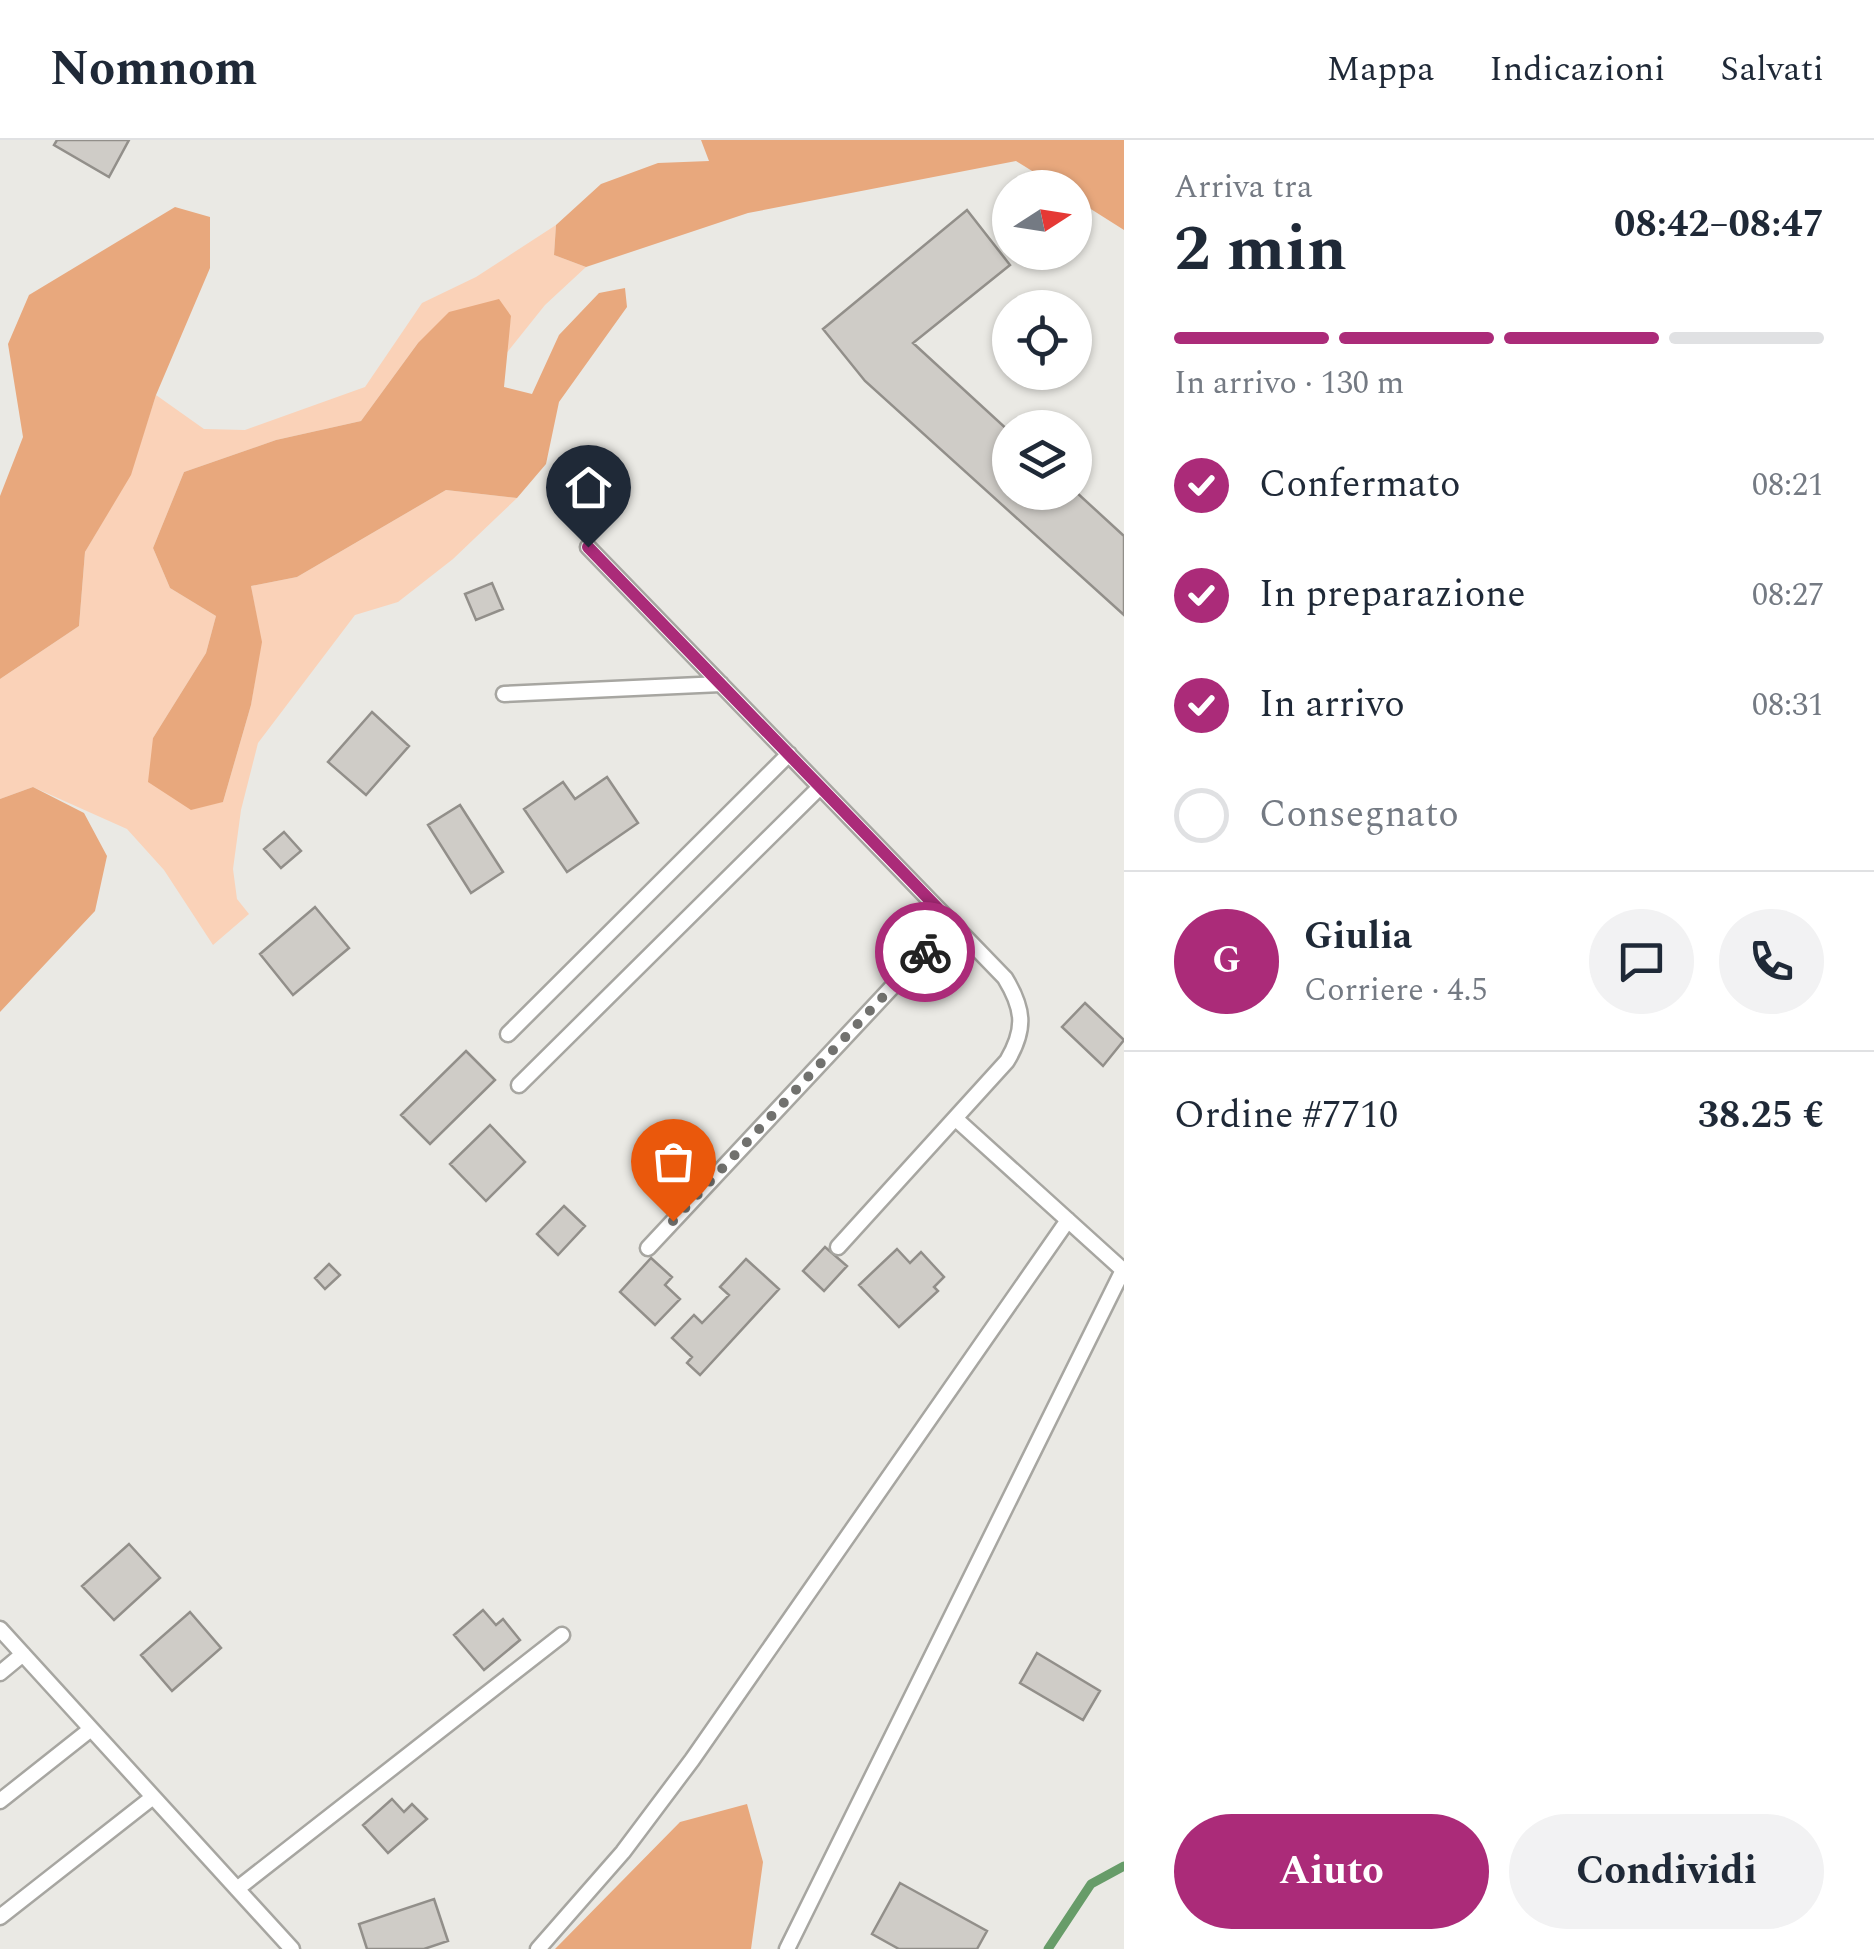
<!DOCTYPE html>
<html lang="it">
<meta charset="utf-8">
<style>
:root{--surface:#fff;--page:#f2f2f3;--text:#1f2937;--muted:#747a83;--line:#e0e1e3;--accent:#ab2b79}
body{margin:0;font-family:Spectral,serif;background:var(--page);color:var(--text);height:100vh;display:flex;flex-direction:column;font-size:38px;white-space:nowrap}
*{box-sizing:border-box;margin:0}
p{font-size:32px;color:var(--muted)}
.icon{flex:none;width:55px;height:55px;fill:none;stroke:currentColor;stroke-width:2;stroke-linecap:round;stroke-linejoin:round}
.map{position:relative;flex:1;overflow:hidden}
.sheet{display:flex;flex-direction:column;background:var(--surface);width:750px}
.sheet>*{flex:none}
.needle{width:65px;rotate:78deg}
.controls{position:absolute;left:992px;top:30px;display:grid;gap:20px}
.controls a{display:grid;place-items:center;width:100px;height:100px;border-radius:50%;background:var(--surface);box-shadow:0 2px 8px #0004;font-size:50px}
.pin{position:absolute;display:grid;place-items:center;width:85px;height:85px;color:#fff;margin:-102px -42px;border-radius:50% 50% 50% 0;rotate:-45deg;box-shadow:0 0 10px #0007}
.pin .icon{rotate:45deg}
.courier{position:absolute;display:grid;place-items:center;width:100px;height:100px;margin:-50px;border:8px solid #ab2b79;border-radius:50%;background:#fff;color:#222;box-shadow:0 2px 12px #0007}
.headline em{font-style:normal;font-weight:700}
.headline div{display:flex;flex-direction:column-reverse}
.headline{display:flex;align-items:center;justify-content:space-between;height:170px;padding:0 50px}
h1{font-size:65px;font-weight:700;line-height:75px}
.bar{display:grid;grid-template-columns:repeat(4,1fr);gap:15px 10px;align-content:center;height:120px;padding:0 50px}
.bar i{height:12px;border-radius:8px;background:var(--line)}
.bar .selected{background:var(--accent)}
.bar p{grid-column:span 4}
.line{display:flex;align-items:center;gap:25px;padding:0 50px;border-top:2px solid var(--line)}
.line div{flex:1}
.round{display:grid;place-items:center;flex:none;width:105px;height:105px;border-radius:52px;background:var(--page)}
ol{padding:0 50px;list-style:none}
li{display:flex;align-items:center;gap:30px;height:110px}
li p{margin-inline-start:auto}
li .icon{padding:10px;border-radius:50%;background:var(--accent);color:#fff;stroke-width:4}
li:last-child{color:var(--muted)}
li i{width:55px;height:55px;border:5px solid var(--line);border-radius:50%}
.action{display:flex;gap:20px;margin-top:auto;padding:20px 50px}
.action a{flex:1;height:115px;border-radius:60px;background:var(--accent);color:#fff;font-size:40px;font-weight:700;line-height:115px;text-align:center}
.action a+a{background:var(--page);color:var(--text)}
header{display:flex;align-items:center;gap:60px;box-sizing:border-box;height:140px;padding:0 50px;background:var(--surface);border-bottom:2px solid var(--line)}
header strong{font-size:48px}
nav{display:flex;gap:55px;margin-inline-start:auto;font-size:35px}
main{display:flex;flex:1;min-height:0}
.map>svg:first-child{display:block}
.green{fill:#fad2b8}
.forest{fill:#e8a87d}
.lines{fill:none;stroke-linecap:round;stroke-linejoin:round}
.stream{stroke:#679c69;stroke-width:9}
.building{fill:#cfccc7;stroke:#928f8a;stroke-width:2.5}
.service-casing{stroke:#a7a6a1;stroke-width:19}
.service{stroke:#fff;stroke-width:14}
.done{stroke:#71716e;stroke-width:10;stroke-dasharray:0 18}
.route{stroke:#ab2b79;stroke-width:12}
</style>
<header>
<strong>Nomnom</strong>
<nav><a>Mappa</a><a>Indicazioni</a><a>Salvati</a></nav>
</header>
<main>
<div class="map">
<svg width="1124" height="1809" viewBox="0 0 1124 1809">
<rect width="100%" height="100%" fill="#eae9e4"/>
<!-- green -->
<path class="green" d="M556,85L554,115L586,127L545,165L505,215L511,176L418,203L361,281L276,300L184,332L153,408L170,448L216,476L206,513L153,598L223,662L251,565L261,502L251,446L297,437L446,350L517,358L453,419L398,462L355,475L258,603L241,670L233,729L237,759L249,774L213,805L164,730L127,689L33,647L0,659V539L79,486L85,412L130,335L156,255L204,289L245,290L365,247L422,163L476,137Z"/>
<!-- forest -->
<path class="forest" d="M701,0H1124V90L1075,59V48L1058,47L1016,21L748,73L586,127L554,115L556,85L601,44L658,23L709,21Z
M175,67L210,77V128L156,255L131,335L85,412L79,486L0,539V356L23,297L8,204L29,155Z
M625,148L627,167L559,262L546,324L517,358L446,350L297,437L251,446L262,502L251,565L223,662L191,670L148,642L153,598L206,513L216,476L170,448L153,408L184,332L276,300L361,281L418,203L449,172L499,159L511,176L504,247L532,254L559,195L599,153Z
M33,647L84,673L107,716L95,771L0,872V659Z
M747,1664L763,1722L751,1809H555L680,1682Z"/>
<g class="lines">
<!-- stream -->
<path class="stream" d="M1048,1809L1091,1744L1124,1726"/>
</g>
<!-- building -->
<path class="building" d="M57,0H129L109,37L54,5Z
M967,70L1010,125L913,203L1010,292V352L1075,351L1124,396V475L865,241L823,189Z
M492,443L503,469L476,480L465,454Z
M372,572L409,606L366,655L328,622Z
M607,637L638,683L567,732L524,669L563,642L575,659Z
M460,665L503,732L471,753L428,685Z
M284,692L301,711L281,728L264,709Z
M315,767L349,808L293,855L260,814Z
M1085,863L1124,900L1103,926L1062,887Z
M466,911L495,940L430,1004L401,975Z
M490,985L525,1022L486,1061L450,1024Z
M564,1066L585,1086L558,1115L537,1094Z
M825,1107L847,1126L824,1151L803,1131Z
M897,1109L910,1123L921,1112L944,1137L934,1147L938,1151L899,1187L859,1145Z
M651,1118L672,1137L665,1145L680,1159L655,1185L620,1152Z
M746,1119L779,1149L700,1235L687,1223L692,1217L672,1198L694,1175L702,1183L729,1155L720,1147Z
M329,1124L340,1135L325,1149L315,1138Z
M129,1404L160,1438L114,1480L82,1446Z
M483,1470L496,1485L503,1479L520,1500L484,1530L454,1495Z
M190,1472L221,1508L172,1551L141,1515Z
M1037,1513L1100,1551L1083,1580L1020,1543Z
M392,1659L404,1672L412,1664L427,1679L388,1713L363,1685Z
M900,1743L987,1791L977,1809H899L872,1794Z
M434,1759L448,1801L424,1809H367L359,1784Z"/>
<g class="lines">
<!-- service casing -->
<g class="service-casing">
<path id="service" d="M588,407L1005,838C1024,869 1026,889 1007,921L838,1107
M504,554L721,544
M508,894L789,614
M519,945L820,647
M956,979L1124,1131
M648,1108L952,783
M0,1489L292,1809
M0,1533L23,1514
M0,1661L91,1589
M237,1749L562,1495
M0,1777L153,1657
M538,1809L623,1712L692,1620L1068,1080
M787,1809L1123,1130"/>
</g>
<!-- service -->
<use href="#service" class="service"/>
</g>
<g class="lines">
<!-- done -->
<path class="done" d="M673,1081L925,812"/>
<!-- route -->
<path class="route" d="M588,407L952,783L925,812"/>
</g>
</svg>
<div class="controls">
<a><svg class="needle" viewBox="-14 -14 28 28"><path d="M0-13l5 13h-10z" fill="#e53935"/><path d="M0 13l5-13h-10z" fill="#747a83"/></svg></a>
<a><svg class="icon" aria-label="locate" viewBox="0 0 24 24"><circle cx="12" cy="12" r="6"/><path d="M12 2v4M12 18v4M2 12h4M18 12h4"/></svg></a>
<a><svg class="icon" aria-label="layers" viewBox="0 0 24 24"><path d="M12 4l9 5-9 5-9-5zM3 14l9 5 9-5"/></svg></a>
</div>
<div class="pin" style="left:673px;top:1081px;background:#ea580c"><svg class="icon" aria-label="bag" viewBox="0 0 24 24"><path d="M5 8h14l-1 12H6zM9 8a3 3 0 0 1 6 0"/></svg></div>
<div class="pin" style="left:588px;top:407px;background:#1f2937"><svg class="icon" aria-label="home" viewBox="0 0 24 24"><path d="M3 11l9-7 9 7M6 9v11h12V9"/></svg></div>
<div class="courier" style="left:925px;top:812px"><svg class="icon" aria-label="bike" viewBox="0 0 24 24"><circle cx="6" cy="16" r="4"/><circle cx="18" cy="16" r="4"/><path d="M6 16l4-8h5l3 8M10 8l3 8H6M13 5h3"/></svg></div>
</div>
<section class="sheet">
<div class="headline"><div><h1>2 min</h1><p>Arriva tra</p></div><em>08:42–08:47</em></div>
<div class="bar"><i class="selected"></i><i class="selected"></i><i class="selected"></i><i></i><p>In arrivo · 130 m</p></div>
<ol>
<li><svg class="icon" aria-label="check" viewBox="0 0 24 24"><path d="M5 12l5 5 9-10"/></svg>Confermato<p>08:21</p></li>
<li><svg class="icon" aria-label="check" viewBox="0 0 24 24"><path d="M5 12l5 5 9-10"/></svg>In preparazione<p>08:27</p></li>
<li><svg class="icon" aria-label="check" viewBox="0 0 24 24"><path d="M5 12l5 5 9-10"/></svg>In arrivo<p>08:31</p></li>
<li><i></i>Consegnato</li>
</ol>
<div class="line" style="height:180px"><b class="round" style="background:var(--accent);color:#fff">G</b><div><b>Giulia</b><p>Corriere · 4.5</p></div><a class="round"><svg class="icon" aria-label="chat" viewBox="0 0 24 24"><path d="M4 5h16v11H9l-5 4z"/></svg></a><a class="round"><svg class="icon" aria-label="phone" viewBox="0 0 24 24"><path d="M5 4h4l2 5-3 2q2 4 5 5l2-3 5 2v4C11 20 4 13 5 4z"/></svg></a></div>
<div class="line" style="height:130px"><div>Ordine #7710</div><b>38.25 €</b></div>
<div class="action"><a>Aiuto</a><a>Condividi</a></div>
</section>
</main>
